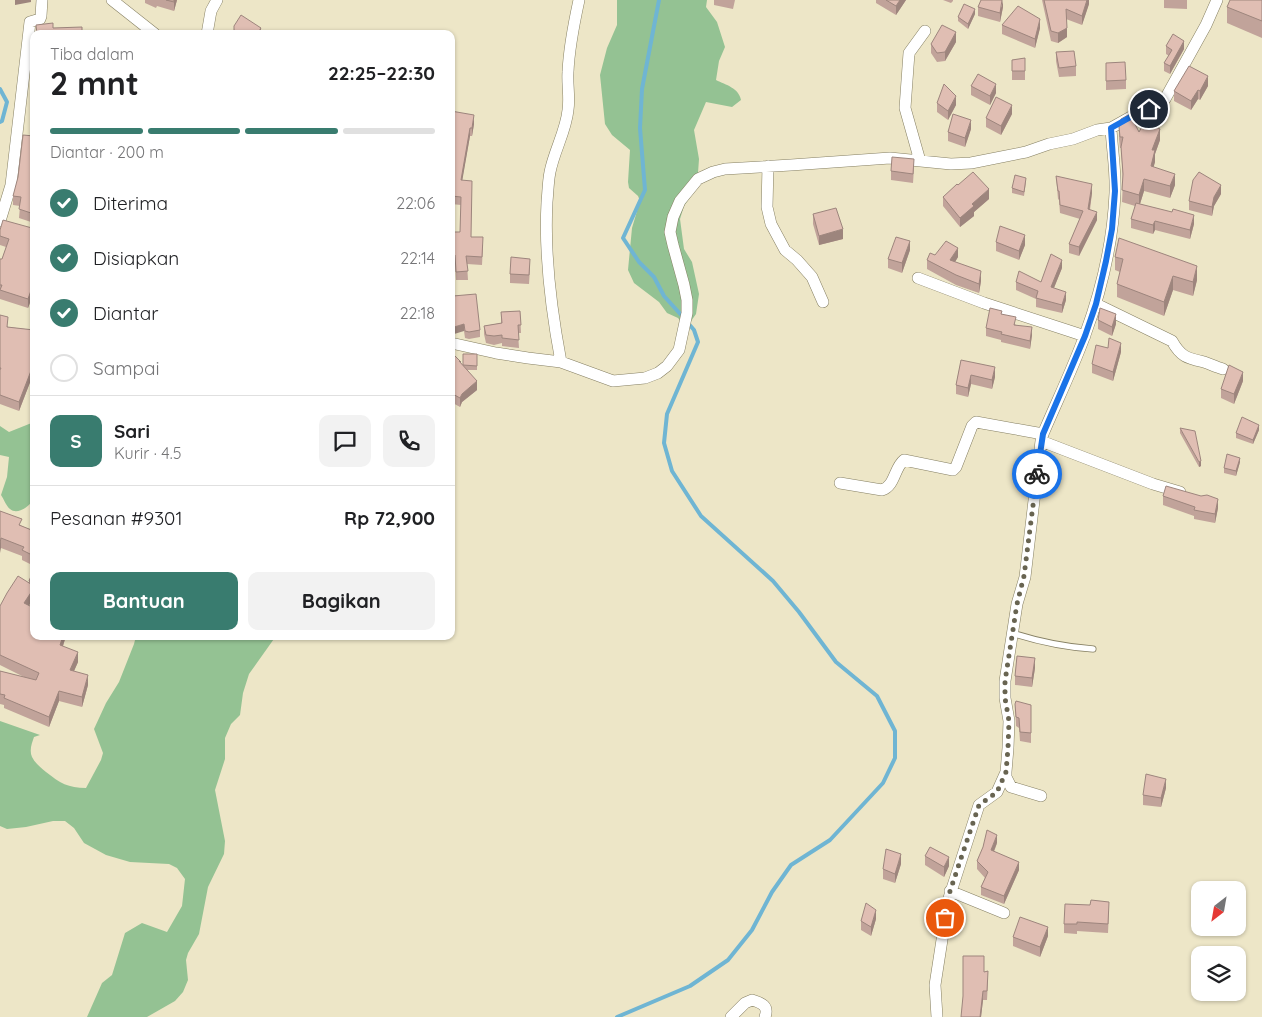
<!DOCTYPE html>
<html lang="id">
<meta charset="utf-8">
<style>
:root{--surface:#fff;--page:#f2f2f2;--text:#202124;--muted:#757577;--line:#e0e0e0;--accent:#397c6f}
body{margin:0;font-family:Quicksand,sans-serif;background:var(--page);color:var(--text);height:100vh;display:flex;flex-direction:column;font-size:19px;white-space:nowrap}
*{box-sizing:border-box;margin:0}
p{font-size:16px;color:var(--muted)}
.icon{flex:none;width:28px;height:28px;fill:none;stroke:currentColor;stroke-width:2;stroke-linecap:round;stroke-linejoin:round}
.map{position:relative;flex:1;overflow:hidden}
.details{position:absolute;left:30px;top:30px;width:425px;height:610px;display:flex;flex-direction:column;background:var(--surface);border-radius:10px;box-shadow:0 1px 4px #0004}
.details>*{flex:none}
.needle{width:32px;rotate:211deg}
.buttons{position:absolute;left:1191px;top:881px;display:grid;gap:10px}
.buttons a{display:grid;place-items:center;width:55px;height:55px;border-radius:10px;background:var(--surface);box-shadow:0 1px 4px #0004;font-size:25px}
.pin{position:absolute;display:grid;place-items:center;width:42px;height:42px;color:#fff;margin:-21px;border:2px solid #fff;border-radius:50%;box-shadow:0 1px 5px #0007}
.courier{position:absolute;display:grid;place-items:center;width:50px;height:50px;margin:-25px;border:4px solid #1a73e8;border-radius:50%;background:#fff;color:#222;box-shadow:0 1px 6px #0007}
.overview em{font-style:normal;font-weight:700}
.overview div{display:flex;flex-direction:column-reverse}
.overview{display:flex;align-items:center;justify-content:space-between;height:85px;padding:0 20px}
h1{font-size:32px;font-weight:700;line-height:38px}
.bar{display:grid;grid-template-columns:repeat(4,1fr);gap:8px 5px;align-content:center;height:60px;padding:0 20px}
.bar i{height:6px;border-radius:4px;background:var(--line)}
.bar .current{background:var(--accent)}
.bar p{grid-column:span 4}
.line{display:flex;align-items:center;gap:12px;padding:0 20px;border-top:1px solid var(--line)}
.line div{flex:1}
.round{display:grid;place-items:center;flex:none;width:52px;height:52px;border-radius:10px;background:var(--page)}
ol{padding:0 20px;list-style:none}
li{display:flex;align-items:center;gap:15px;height:55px}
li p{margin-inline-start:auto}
li .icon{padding:5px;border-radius:50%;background:var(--accent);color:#fff;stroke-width:4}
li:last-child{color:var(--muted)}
li i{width:28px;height:28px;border:2px solid var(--line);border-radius:50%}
.cta{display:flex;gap:10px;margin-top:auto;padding:10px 20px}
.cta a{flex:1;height:58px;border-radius:10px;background:var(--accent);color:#fff;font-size:20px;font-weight:700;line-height:58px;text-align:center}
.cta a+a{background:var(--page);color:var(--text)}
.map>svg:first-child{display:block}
.forest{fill:#94c293}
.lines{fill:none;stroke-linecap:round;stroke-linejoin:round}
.stream{stroke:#6fb5d3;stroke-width:4}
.service-casing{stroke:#857f62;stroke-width:7}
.minor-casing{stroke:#857f62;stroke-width:12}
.service{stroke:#fff;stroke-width:5.5}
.minor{stroke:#fff;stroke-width:11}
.wall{fill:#c1a39a}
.shaded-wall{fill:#9d857d}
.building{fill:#e0beb3;stroke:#9d857d}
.done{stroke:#686451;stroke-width:5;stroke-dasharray:0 9}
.route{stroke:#1a73e8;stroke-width:6}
</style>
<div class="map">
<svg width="1262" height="1017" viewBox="0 0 1262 1017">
<rect width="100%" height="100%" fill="#ede6c7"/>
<!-- forest -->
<path class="forest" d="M617,0H707L706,7L717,22L725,47L719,61L716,80C726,85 739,88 741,100L732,107L706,102L694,130L699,159L697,187L684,206L680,219L684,249L692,262L699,294L696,314L689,324H683L678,318L667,313L659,302L634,283L628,270L632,228L640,201L638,196L629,188L628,182L630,150L612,135L605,124L600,75L607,48L617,25Z
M34,422V498C31,505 18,516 10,509C6,506 4,499 1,495L7,477L9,457L0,455V426L9,432Z
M136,636H276L249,674L243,693L240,715L231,724L225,738V759L215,790L225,841L224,854L208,887L199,934L188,953L186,960L188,980L183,992L175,1001L147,1017H87L102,983L112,975L125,933L142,923L167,932L182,906L185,879L177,868L169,864L130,862L106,855L84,843L74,828L65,821H53L26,827L7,829L0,826V721L40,735L34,737C32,743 29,750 32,757C35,763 40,767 46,772C60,783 68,788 86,788L101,760L103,753L94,729L106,703L119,682L134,644Z"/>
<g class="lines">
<!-- stream -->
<path class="stream" d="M659,0L642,89L640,128L645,190L623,238L639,262L654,277L664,296L683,317
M0,89L7,102L2,121L0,122
M617,1017L690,986L728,960L752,930L772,892L791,865L830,840L883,783L895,758V731L877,696L836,662L799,612L773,581L701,516L672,471L664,443L667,414L698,342L694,330L688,323"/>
<!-- service casing -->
<g class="service-casing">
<path id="service" d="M1012,633C1040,642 1065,647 1093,649"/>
</g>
<!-- minor casing -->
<g class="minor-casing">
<path id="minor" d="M112,0L155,34
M207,34L211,11L217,0
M920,161L905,108L909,53L925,31
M768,166L767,207L771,224L785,250L797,260L812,277L823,302
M0,221L11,185L30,22L40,19L41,16L42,0
M918,278L984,303L1085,336
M1096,304L1172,341C1181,357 1187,358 1204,362C1210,364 1216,367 1223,369
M451,343L496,353L528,358L561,362L613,381L645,378L658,373L667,366L679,350L687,313V300L684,285L673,245L670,232L673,217L680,201L698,179L713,172L725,169L791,165L890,158L951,164L971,163L1026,152L1049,144L1073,139L1097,130L1111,128L1136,114L1149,109L1165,99L1206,25L1217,0
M561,362C551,309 544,256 547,202C548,192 548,182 550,172C554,151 566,131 568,110C570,97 567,84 568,72C569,48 574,23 579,0
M1041,441L1153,484L1180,492
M840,483L882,490C895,486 894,468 904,460L953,470L956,467L972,426L976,422L1043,434
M1006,772V777L1011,787L1041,796
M950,891L1004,913
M731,1017L745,1003L752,1000C762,1003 769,1006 765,1017
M937,1017L935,985L948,901L979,805L997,792L1006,772L1008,748L1009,721L1005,698V681L1017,604L1025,577L1041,441L1043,434C1057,401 1073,368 1085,335C1102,289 1113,241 1115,193C1116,171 1112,149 1111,128"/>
</g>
<!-- service -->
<use href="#service" class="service"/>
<!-- minor -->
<use href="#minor" class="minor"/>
</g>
<!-- wall -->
<path class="wall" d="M145,0H177L174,11L157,6L156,8L145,3Z
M714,0H735L733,9L714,5Z
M876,0H906L896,15L876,3Z
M943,0H953V1L951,3Z
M1042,0H1089V4L1082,25L1066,19L1067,37L1058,43L1051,41Z
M1164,0H1187V9L1164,8Z
M1262,0V38L1227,23V7Z
M978,7H1003L1000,22L978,16Z
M975,14L968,29L958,21V17Z
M1002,25L1040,28L1035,48L1002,34Z
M234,26L261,34H234Z
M956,42L945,61L937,62L931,53V44Z
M1166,46L1184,49L1170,74L1164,71V63L1169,56L1166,54Z
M1056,52L1076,66V76L1059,77L1056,61Z
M1025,58V80H1012V60Z
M1106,63L1126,80V89L1106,90Z
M971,86L996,93L990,105L971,95Z
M1208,86L1200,100L1198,99L1191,110L1174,101V91Z
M937,103L956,105L948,120L937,112Z
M451,111L474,124L472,136H470L462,180L471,237L483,245L482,265L467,264L468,280H456L455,263H452L451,232H460L461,205L451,204Z
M1012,114L1001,135L986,127V118Z
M1119,127L1139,132L1160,140L1155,154V162L1153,167L1175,185L1170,198L1144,191L1140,204L1194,224L1190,239L1155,230L1153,234L1131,228V219L1135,206L1122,202L1123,180L1121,148H1120L1119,139Z
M971,129L965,147L948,141V132Z
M34,136V223L19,218L20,206L13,205V196Z
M914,168L913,183L891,180V171Z
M1056,176L1092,193L1090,210L1097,220L1079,256L1069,253V244L1080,219L1060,213L1059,200L1058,199Z
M1026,182L1024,196L1012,193V188Z
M958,185L989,199L974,212V216L960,227L943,206V197Z
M1221,194L1214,206L1212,216L1189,210V201Z
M813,214L843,239L819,245L813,224Z
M32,228H34V292L28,308L0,299V259H2L6,247L0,245V230Z
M996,242L1025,245L1019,260L996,251Z
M910,250L902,273L888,268V259Z
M935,255L958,257L955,262L981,281L979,293L956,285L927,269V260Z
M1115,257L1197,280L1193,296L1173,290L1164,316L1117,297V284L1120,272L1115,270Z
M530,268L529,284L510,283V274Z
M1062,268L1054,288L1066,300L1062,313L1036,307V299L1016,290V282H1041Z
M453,296L480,330V337L469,339L465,338L464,331Z
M520,311L521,333H518L519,348L502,346V343L494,345L486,343L484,334V326L501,323V312Z
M1002,314L1016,325L1032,335L1030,349L1001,342V340L986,336V328Z
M0,315L8,327L34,330V372L19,411L0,404Z
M1098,320L1116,324L1112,336L1098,329Z
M451,352L461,362V363L463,366V354H477V370H467L477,390L462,402L460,407L451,402Z
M1121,352L1113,381L1092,373V364Z
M961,360L995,377L992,389L971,384L968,397L956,394V385Z
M1243,381L1234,404L1221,398V389Z
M1180,428L1201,466L1199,467L1180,433Z
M1259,430L1253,444L1236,438V433Z
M1240,462L1236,476L1224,473V468Z
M1163,496L1218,508L1215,523L1194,519V516L1163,505Z
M0,511L22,526L34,531V566L22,560V556L1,548Z
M34,569V598L29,605L34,636H66L63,646L78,662L74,671L88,685L82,707L59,701L49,727L4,708V705L0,704V671L26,678L0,665V606L29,583V581Z
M1035,668L1032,687L1015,685V676Z
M1015,704L1031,705V743L1020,741L1019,728L1016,726Z
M1166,788L1161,807L1143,805V795Z
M997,843L994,852L1019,870L1004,904L981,895V887L985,878L977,869V861Z
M925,856L949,866L944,877L925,865Z
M901,864L895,883L883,879V869Z
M1109,911L1108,933L1077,931V934L1064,933V924Z
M876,919L871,936L861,930V921Z
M1203,928H1228L1227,934Z
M1048,936L1040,957L1013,946V937Z
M984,972L988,981L987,1000H983L981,1017H961Z"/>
<!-- shaded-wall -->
<path class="shaded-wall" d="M15,0H31V2L15,5Z
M174,0H177L174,11Z
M900,0H906L896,15V6Z
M1003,0V7L1000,22V13Z
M1087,0H1089V4L1082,25V16Z
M975,9V14L968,29V24Z
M1040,19V28L1035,48V39Z
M261,28V34H257Z
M1067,28V37L1058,43V33Z
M956,32V42L945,61V52Z
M1184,41V49L1170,74V66Z
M1208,76V86L1200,100V91Z
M996,84V93L990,105V96Z
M453,89V97L451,109V101Z
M1198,90V99L1191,110V101Z
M956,96V105L948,120V111Z
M1012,105V114L1001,135V126Z
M474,115V124L472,136V128Z
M971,120V129L965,147V138Z
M470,128V136L461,188V180Z
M1160,129V140L1155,154V162L1151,177L1152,150Z
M1175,174V185L1170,198V186Z
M1144,179V191L1139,207V195Z
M1092,184V193L1088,218V209Z
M1221,185V194L1214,206L1212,216V207L1214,197Z
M989,189V199L974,212V216L960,227V218L972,204Z
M1097,212V220L1079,256V247Z
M1194,215V224L1190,239V230Z
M1155,221V230L1153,234V225Z
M843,229V239L819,245V236Z
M1025,235V245L1019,260V251Z
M910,241V250L902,273V263Z
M958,248V257L950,270V260Z
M1062,260V268L1051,295V287Z
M1197,266V280L1193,296V282Z
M981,271V281L979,293V284Z
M1173,276V290L1164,316V302Z
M34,282V292L28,308V299Z
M1066,292V300L1062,313V305Z
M1116,314V324L1112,336V327Z
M464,324V331L451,335V328Z
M1032,327V335L1030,349V341Z
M1121,343V352L1113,381V372Z
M34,363V372L19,411V402Z
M995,367V377L992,389V380Z
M1243,372V381L1234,404V394Z
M971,375V384L968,397V388Z
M477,381V390L462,402L460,407V398L462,394Z
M1259,425V430L1253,444V440Z
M1240,458V462L1236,476V471Z
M1201,461V466L1199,467V462Z
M1218,499V508L1215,523V514Z
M1,538V548L0,553V543Z
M34,588V598L24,613V603Z
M63,636H66L60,655V645Z
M78,652V662L70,680V670Z
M1035,658V668L1032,687V678Z
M88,675V685L82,707V697Z
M59,691V701L49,727V717Z
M1166,779V788L1161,807V798Z
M997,835V843L991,858V850Z
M901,854V864L895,883V874Z
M949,857V866L944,877V867Z
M1019,862V870L1004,904V896Z
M876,910V919L871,936V927Z
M1048,927V936L1040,957V947Z
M983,991V1000L981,1017H980Z"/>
<!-- building -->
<path class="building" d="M166,0H174V2Z
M886,0H900L896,6Z
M981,0H1002L1000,13L978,7Z
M1044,0H1087L1082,16L1066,9L1067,28L1058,33L1051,31Z
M1230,0H1262V21L1227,7Z
M964,4L975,9L968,24L958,17Z
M1018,6L1040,19L1035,39L1002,25Z
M241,15L261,28L257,34H240L234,30V26Z
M53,23V28L82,27V34H37L36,25Z
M942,25L956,32L945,52L937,53L931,44Z
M1173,34L1184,41L1170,66L1164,63L1172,50L1166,46Z
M1074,51L1076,66L1059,68L1056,52Z
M1025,58V71H1012V60Z
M1125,62L1126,80L1106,81V63Z
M1189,66L1208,76L1200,91L1198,90L1191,101L1174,91Z
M978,74L996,84L990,96L971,86Z
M944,84L956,96L948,111L937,103Z
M451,88L453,89L451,101Z
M996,97L1012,105L1001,126L986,118Z
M451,111L474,115L472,128H470L461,180L472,181L471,237H483L482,257L466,256L468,271L456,272L455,255H452L451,232H460L461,197L451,196Z
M953,114L971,120L965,138L948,132Z
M1130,114L1139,132L1145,121L1160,129L1152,150H1155L1151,166L1175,174L1170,186L1144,179L1139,195L1122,190L1123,174L1121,147L1123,137H1120L1119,127L1121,119Z
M23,135L34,136V214L19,209L21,197L13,196L18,177Z
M892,157L914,159L913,174L891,171Z
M973,172L989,189L972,204L974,206L960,218L943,197L957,184L958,185Z
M1199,172L1221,185L1214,197L1212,207L1189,201L1193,180Z
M1015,175L1026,178L1024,192L1012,188Z
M1056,176L1092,184L1088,209L1097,212L1079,247L1069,244L1083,211L1060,205L1059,191H1058Z
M1136,203L1172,212L1173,209L1194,215L1190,230L1155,221L1153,225L1131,219Z
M836,208L843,229L819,236L813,214Z
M3,220L32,228H34V282L28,299L0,290L2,285H0V259H2L9,239L0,236V230Z
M1000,226L1025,235L1019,251L996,242Z
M896,237L910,241L902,263L888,259Z
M1119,238L1197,266L1193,282L1173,276L1164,302L1117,284L1123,259L1115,257Z
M946,241L958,248L950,260L981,271L979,284L956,275L927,260L930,253L935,255Z
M1051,254L1062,260L1051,287L1066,292L1062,305L1036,298L1038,291L1016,282L1019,271L1041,282Z
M511,257L530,259L529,275L510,274Z
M451,285H452L453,296L476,294L480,330L469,332L465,331L464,324L451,328Z
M990,308L1002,311L1001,314L1016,317L1014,325L1032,327L1030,341L1001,334L1002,332L986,328Z
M1100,308L1116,314L1112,327L1098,320Z
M520,311L521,325H518L519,340L502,338V335L494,336L486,335L484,326L502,323L501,312Z
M0,315L8,317L7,327L34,330V363L19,402L0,395V370L1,368H0Z
M1109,338L1121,343L1113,372L1092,364L1096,345L1108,348Z
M451,352L461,362L459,361L477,381L462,394L460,398L451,393Z
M463,354H477V366L463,365Z
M961,360L995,367L992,380L971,375L968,388L956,385Z
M1229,365L1243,372L1234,394L1221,389Z
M1242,417L1259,425L1253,440L1236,433Z
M1180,428L1195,431L1201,461L1199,462Z
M1227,454L1240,458L1236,471L1224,468Z
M1166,486L1201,496L1207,495L1218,499L1215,514L1194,510L1195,507L1163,496Z
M0,511L22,519L19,525L34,531V556L22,550L24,547L1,538L0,543Z
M34,569V583L29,581Z
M18,576L34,586V588L24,603L34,608V636H63L60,645L78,652L70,670L88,675L82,697L59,691L49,717L4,698L5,695L0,694V671L36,680L39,673L0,655V606L7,593Z
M1017,656L1035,658L1032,678L1015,676Z
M1016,701L1031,705V733L1020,732L1019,718L1016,717L1015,704Z
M1146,774L1166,779L1161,798L1143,795Z
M987,830L997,835L991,850L1019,862L1004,896L981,887L988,872L977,861L983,847Z
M930,847L949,857L944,867L925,856Z
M886,849L901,854L895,874L883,869Z
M1091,900L1109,902L1108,924L1077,922V924H1064L1065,904L1090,905Z
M866,903L876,910L871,927L861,921Z
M1020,917L1048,927L1040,947L1013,937Z
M963,956H984V972L988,971L987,991H983L980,1017H961L963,996Z"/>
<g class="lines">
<!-- done -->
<path class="done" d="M945,918L950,891L979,805L997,792L1006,772L1008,748L1009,721L1005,698V681L1017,604L1024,576L1037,474"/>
<!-- route -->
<path class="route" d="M1037,474L1043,434L1085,336L1096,304L1106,261L1112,229L1115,191L1111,128L1136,114L1149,109"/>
</g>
</svg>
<div class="buttons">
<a><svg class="needle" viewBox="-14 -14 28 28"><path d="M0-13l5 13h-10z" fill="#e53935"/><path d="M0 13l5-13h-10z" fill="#757577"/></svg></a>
<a><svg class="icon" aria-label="layers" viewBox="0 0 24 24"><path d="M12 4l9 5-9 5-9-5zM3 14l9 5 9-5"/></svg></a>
</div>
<div class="pin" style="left:945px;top:918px;background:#ea580c"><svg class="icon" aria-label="bag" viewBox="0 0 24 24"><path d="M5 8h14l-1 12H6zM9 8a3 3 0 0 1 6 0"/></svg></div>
<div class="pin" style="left:1149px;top:109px;background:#1f2937"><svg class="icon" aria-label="home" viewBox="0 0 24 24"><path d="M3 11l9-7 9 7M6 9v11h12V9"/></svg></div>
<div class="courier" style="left:1037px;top:474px"><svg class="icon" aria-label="bike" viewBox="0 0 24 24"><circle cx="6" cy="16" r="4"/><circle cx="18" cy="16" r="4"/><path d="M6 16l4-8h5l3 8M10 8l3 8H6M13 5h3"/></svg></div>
<section class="details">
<div class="overview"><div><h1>2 mnt</h1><p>Tiba dalam</p></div><em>22:25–22:30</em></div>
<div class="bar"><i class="current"></i><i class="current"></i><i class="current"></i><i></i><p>Diantar · 200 m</p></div>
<ol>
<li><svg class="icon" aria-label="check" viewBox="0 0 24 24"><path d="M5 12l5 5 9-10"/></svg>Diterima<p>22:06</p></li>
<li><svg class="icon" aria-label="check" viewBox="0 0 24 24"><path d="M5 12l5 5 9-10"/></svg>Disiapkan<p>22:14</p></li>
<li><svg class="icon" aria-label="check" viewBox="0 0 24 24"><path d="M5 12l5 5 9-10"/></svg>Diantar<p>22:18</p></li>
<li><i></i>Sampai</li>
</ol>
<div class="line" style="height:90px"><b class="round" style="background:var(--accent);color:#fff">S</b><div><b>Sari</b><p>Kurir · 4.5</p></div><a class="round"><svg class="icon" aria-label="chat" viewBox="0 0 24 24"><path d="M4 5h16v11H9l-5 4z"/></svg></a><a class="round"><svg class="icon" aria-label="phone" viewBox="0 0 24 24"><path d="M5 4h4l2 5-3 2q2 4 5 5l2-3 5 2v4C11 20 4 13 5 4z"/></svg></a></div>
<div class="line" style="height:65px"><div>Pesanan #9301</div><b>Rp 72,900</b></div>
<div class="cta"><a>Bantuan</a><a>Bagikan</a></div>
</section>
</div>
